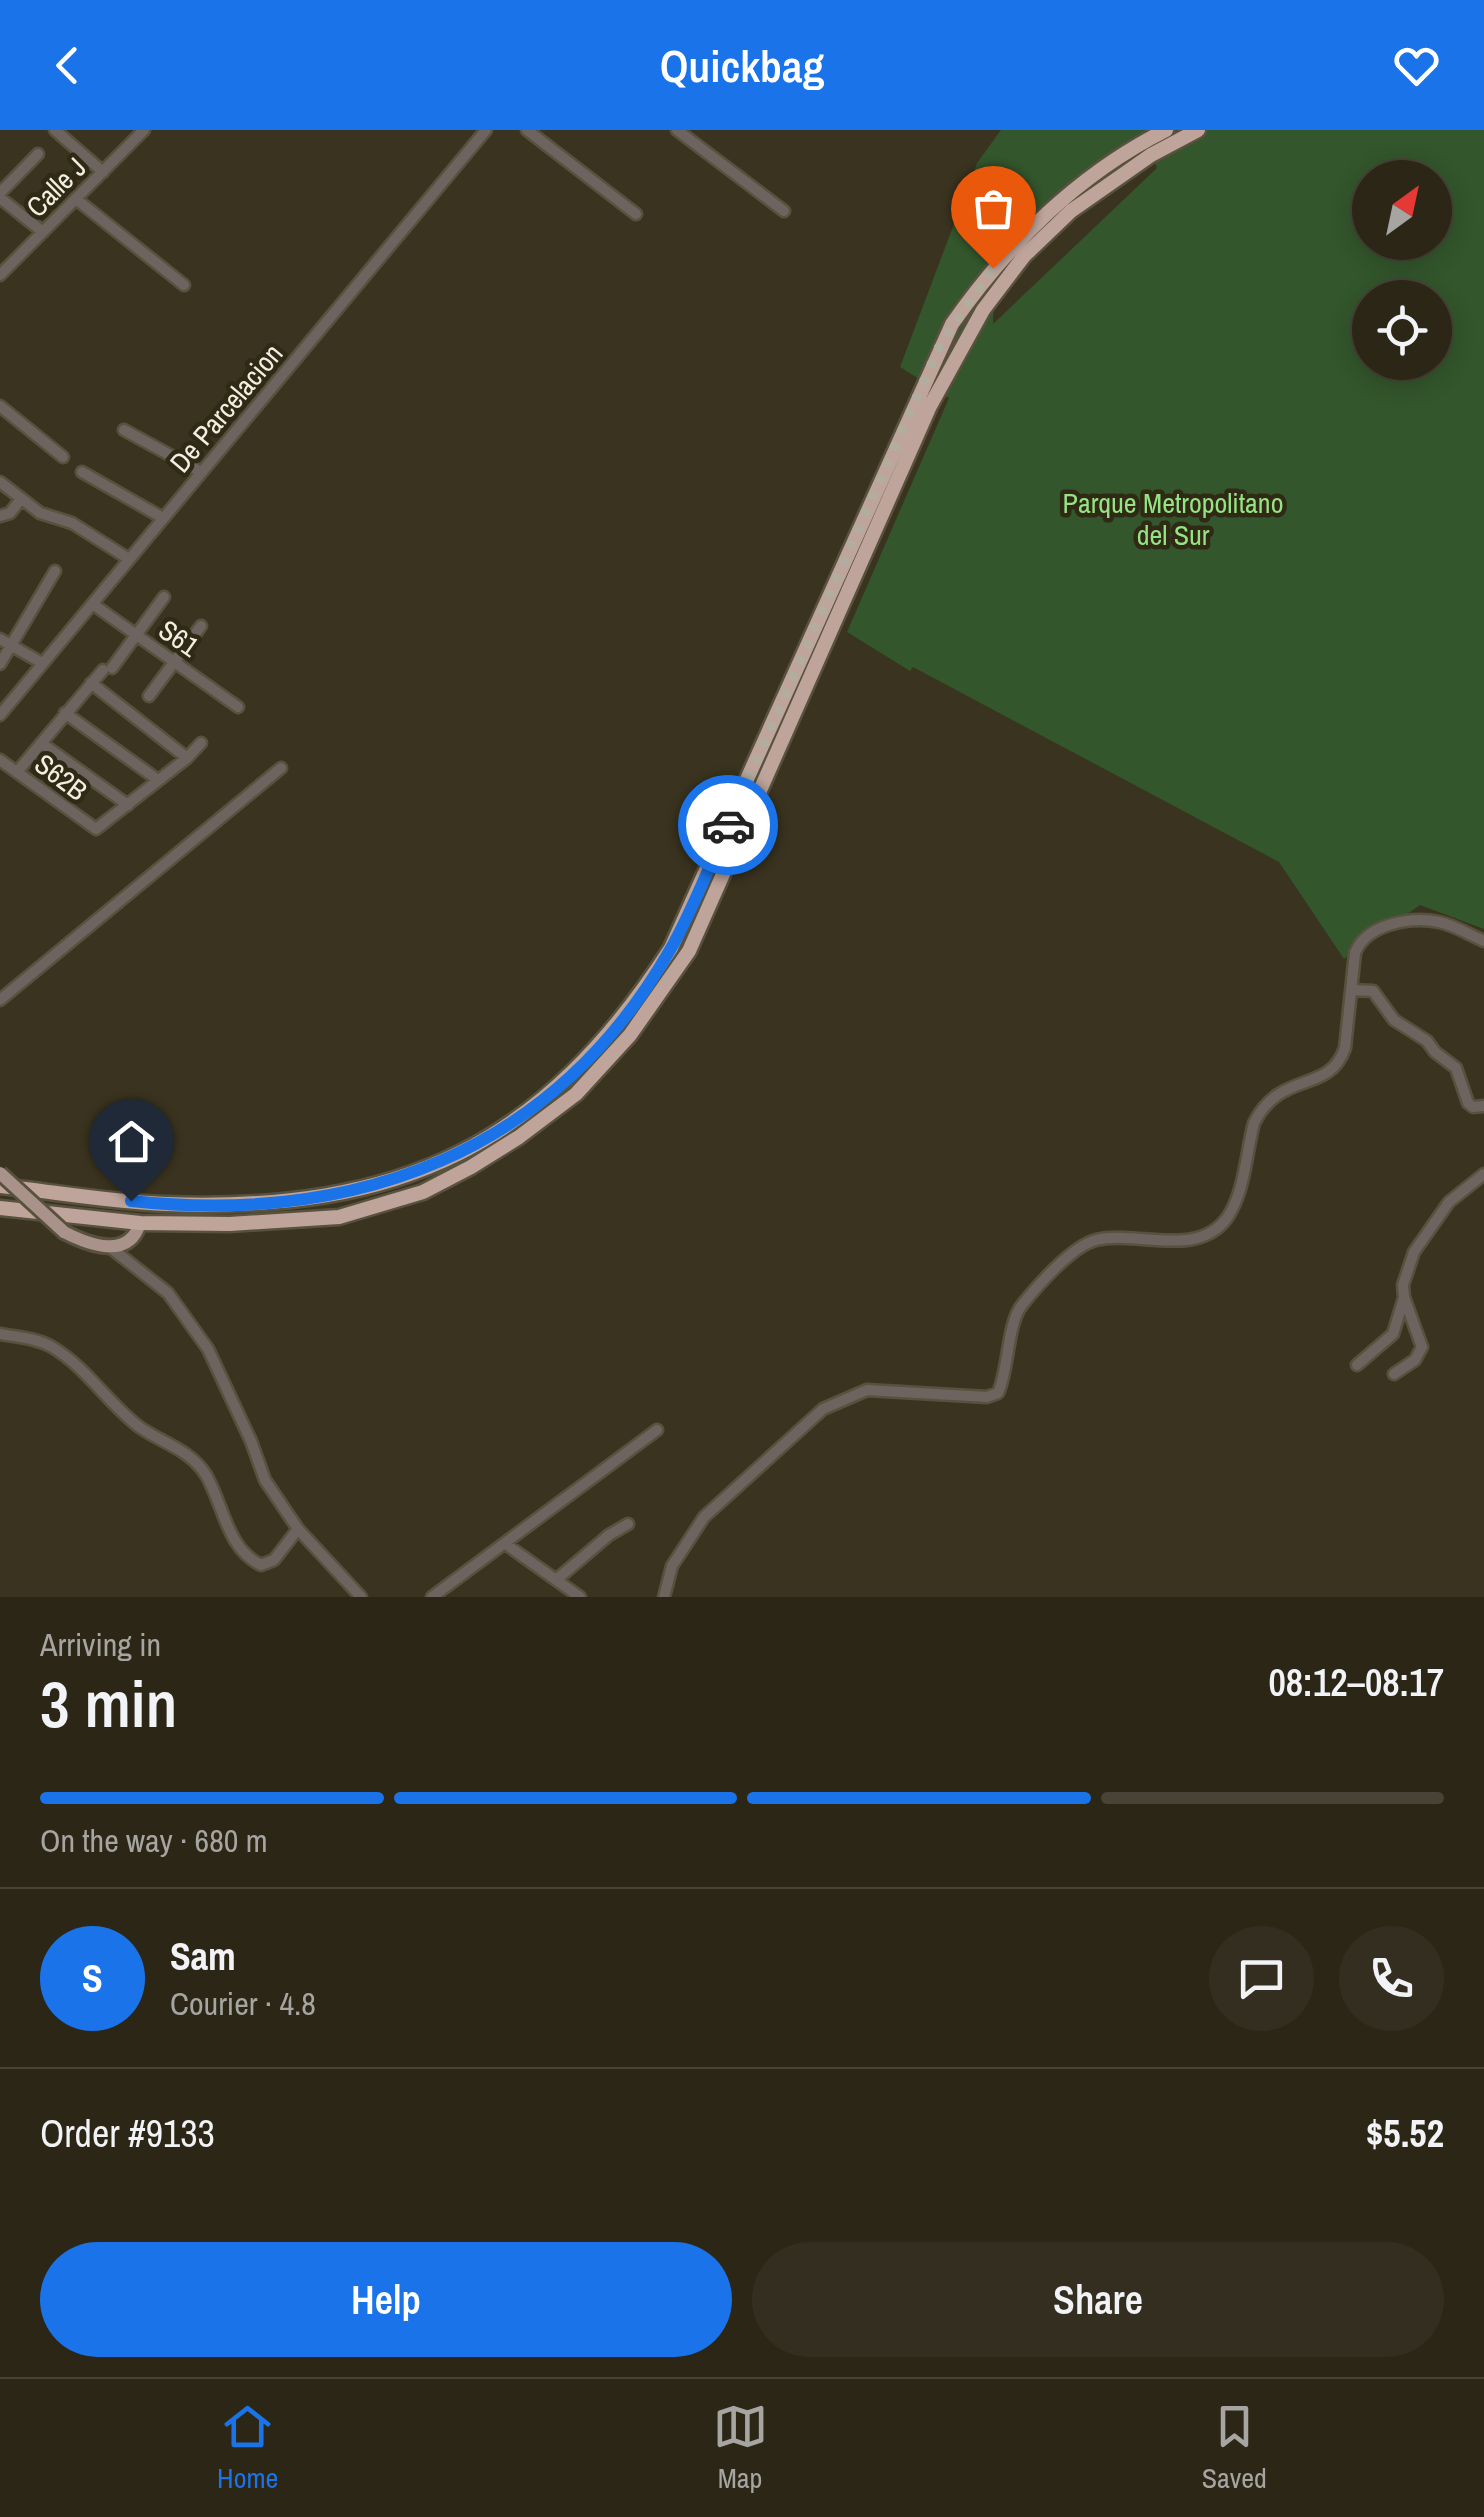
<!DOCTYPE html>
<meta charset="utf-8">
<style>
:root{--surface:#2c2617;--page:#342e20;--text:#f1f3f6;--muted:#a6a5a1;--line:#484336;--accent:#1a73e8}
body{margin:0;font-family:"Archivo Narrow",sans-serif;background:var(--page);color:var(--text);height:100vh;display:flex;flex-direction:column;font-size:38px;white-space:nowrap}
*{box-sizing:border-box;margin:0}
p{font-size:32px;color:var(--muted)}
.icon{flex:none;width:55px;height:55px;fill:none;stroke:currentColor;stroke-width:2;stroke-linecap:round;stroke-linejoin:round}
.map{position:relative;height:1467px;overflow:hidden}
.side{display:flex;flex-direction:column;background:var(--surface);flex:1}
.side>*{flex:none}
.needle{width:65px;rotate:33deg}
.buttons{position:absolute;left:1352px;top:30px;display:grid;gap:20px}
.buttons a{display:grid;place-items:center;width:100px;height:100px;border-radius:50%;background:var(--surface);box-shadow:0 5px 25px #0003,0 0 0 2px var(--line);font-size:50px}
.pin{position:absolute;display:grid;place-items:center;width:85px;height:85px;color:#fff;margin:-102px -42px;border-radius:50% 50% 50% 0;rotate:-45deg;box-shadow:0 0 10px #0007}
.pin .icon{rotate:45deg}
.courier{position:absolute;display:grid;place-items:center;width:100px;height:100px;margin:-50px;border:8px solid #1a73e8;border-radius:50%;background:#fff;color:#222;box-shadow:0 2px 12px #0007}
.head em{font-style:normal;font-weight:600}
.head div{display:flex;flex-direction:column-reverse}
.head{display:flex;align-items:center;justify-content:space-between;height:170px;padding:0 40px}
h1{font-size:65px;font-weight:600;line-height:75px}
.bar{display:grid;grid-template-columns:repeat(4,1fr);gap:15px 10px;align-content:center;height:120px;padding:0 40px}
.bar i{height:12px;border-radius:8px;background:var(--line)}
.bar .on{background:var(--accent)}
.bar p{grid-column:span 4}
.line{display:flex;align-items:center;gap:25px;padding:0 40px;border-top:2px solid var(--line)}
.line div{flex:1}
.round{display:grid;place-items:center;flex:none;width:105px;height:105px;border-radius:52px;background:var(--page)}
.button{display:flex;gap:20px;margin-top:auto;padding:20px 40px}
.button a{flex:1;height:115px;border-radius:60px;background:var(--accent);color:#fff;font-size:40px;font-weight:600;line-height:115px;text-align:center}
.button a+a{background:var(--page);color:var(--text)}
header{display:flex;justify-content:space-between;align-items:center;height:130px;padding:0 40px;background:var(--accent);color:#fff;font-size:45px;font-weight:600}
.menu{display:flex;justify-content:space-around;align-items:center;height:140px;border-top:2px solid var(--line);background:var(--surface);font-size:28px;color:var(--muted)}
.menu a{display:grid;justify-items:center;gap:5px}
.menu .on{color:var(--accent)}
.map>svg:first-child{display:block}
.green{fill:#33562c;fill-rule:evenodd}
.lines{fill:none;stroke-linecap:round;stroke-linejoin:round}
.minor-casing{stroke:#57513e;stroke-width:15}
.major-casing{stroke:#57513e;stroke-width:18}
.highway-casing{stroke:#57513e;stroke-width:19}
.minor{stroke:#6e645f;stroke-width:10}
.major{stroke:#a8928a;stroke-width:12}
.highway{stroke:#bea49a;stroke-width:14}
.major-bridge-casing{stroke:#57513e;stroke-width:18;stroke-linecap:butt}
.major-bridge{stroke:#a8928a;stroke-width:12}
.done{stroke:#b2ad9e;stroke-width:10;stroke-dasharray:0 18}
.route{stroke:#1a73e8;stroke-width:12}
.labels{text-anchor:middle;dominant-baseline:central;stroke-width:9;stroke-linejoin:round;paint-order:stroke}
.street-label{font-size:28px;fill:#f2efe2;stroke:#2f2915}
.park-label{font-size:28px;fill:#94e484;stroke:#2f2915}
</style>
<header><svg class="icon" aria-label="back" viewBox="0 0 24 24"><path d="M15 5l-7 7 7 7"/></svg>Quickbag<svg class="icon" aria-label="heart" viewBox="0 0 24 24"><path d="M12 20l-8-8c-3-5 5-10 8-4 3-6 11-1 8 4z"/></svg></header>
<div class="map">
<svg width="1484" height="1467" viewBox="0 0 1484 1467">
<rect width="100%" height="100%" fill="#3a331f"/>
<!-- green -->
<path class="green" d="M1001,0H1175L1187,10L1198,0H1484V799L1420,775L1344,829L1279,732L913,537L910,541L847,502L949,268L900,237L977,33ZM1152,26L1157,38L993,194L994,170L1039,99ZM1370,48H1435V112H1370ZM1370,168H1435V232H1370Z"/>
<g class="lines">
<!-- minor casing -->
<g class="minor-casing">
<path id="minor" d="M55,0L103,42
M527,0L636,84
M677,0L784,81
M0,63L38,24
M0,68L43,102
M76,69L184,155
M0,145L144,0
M0,276L63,327
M124,300L201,342
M82,342L163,388
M0,352L40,383L72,393L129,429
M0,386L10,383L21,369
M94,475L238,577
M0,509L42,533
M0,534L55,441
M112,538L164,467
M91,553L187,628
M149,566L201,496
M65,583L158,650
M0,585L486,0
M41,613L128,675
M0,630L96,699L187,628L201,613
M17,642L103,540
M1351,860L1373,861L1394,890L1427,911L1435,922L1456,938L1468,973L1473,977L1484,976
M0,870L281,638
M111,1118L168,1163L208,1219L251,1311L265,1350L298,1399L361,1467
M0,1204C18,1207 36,1208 52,1217C86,1237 107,1272 138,1296C161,1313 190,1319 206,1345C224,1376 227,1419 261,1435L274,1430L298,1399
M1357,1235L1393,1204L1404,1168
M1394,1244L1415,1230L1422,1217L1404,1167L1403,1155L1414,1122L1449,1072L1484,1044
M507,1415L580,1467
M556,1450L609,1405L628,1394
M432,1467L657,1300
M664,1467L672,1436L704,1387L823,1279L867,1260L987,1267L998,1263C1009,1239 1007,1194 1022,1175C1037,1156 1072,1116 1096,1110C1136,1100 1197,1129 1227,1088C1245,1062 1246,1023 1254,993C1281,939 1329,965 1345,918L1355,823C1366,794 1411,786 1439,792C1454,795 1470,805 1484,811"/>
</g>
<!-- major casing -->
<g class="major-casing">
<path id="major" d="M64,1102C89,1115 129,1130 140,1093"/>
</g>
<!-- highway casing -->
<g class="highway-casing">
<path id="highway" d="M0,1056C55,1062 111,1072 166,1074C400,1082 543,1017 671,818L952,194C1009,113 1077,45 1166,0
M0,1078L140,1093L230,1094L339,1087L423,1062L471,1037L519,1007L576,964L630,905L689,821L930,276L983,180L1024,126L1071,81L1151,25L1198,0"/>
</g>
<!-- minor -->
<use href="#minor" class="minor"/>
<!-- major -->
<use href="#major" class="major"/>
<!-- highway -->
<use href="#highway" class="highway"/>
<!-- major-bridge casing -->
<g class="major-bridge-casing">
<path id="major-bridge" d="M0,1043L64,1102"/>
</g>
<!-- major-bridge -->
<use href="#major-bridge" class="major-bridge"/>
</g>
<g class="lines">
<!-- done -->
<path class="done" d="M728,695L940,215L993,138"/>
<!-- route -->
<path class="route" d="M131,1071C356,1095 554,1023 670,820C693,780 709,736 728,695"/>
</g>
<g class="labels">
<!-- street labels -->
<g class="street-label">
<text transform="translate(56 57) rotate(-45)">Calle J</text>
<text transform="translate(226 278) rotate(-50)">De Parcelacion</text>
<text transform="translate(179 508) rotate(35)">S61</text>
<text transform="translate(61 647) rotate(37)">S62B</text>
</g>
<!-- park labels -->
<g class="park-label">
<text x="1173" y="373">Parque Metropolitano<tspan x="1173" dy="32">del Sur</tspan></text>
</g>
</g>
</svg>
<div class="buttons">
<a><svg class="needle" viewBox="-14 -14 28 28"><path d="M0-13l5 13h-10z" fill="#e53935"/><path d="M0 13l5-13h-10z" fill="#a6a5a1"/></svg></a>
<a><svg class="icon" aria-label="locate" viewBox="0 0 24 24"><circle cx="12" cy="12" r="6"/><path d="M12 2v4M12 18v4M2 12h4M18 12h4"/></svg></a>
</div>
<div class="pin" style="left:993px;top:138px;background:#ea580c"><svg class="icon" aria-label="bag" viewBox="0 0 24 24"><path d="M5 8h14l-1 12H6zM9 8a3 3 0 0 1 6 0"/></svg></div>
<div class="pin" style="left:131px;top:1071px;background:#1f2937"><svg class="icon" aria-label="home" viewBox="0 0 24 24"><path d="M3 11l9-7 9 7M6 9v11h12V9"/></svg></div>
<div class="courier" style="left:728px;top:695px"><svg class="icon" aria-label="car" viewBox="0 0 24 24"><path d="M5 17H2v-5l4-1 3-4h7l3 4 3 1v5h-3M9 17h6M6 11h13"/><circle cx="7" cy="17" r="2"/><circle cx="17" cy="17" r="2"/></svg></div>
</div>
<section class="side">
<div class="head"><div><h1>3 min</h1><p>Arriving in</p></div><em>08:12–08:17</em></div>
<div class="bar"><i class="on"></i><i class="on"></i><i class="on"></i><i></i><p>On the way · 680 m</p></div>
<div class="line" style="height:180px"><b class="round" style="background:var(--accent);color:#fff">S</b><div><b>Sam</b><p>Courier · 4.8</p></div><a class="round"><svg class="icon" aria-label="chat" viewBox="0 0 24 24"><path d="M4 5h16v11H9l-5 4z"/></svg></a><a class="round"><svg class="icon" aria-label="phone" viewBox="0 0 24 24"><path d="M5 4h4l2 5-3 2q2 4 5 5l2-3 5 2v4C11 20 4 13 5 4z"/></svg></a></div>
<div class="line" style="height:130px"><div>Order #9133</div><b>$5.52</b></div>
<div class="button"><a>Help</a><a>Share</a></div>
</section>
<nav class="menu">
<a class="on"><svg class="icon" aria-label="home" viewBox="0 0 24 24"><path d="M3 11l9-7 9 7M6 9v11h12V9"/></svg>Home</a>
<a><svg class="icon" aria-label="map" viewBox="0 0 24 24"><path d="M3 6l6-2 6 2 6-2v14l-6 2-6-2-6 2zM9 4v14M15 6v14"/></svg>Map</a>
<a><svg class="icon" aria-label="saved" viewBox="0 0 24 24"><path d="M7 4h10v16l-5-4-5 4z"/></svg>Saved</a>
</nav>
